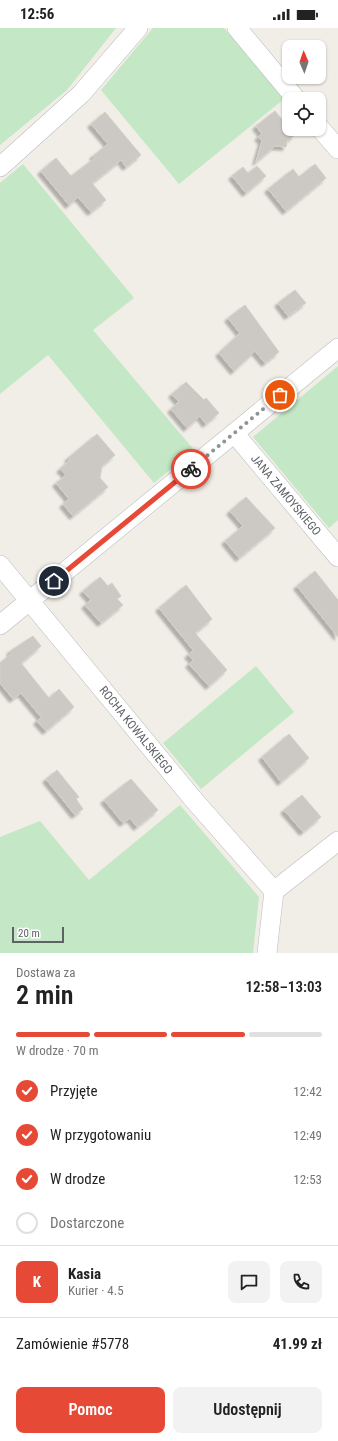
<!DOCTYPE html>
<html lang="pl">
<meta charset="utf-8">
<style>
:root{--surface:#fff;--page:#f2f2f2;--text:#222;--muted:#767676;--line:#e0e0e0;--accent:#e64936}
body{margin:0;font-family:"Roboto Condensed",sans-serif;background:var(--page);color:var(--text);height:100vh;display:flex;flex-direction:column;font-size:15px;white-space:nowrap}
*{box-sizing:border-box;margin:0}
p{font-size:13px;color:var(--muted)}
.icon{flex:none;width:22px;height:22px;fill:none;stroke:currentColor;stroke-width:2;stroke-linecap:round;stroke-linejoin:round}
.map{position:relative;height:925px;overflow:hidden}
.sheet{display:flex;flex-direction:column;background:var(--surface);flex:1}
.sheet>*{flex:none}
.needle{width:26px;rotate:358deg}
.buttons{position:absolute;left:282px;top:12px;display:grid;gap:8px}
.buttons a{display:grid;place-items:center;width:44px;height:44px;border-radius:8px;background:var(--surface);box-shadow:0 1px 3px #0004;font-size:20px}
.scale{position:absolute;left:12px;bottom:10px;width:52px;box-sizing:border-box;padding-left:4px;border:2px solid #5e6166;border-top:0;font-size:11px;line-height:14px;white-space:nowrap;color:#5e6166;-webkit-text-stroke:3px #fff;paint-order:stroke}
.pin{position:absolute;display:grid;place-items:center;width:34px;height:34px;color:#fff;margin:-17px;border:2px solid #fff;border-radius:50%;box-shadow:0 1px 4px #0007}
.courier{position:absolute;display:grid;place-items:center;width:40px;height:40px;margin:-20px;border:3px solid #e64936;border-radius:50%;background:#fff;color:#222;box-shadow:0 1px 5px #0007}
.headline em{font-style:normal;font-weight:600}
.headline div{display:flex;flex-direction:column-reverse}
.headline{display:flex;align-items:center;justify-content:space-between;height:68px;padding:0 16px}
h1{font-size:26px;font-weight:600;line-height:30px}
.bar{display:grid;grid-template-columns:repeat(4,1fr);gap:6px 4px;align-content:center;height:48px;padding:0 16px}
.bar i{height:5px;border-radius:3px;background:var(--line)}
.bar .current{background:var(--accent)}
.bar p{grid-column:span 4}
.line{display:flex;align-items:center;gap:10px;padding:0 16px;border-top:1px solid var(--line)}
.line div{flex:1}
.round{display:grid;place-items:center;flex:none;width:42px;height:42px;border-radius:8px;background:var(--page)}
ol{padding:0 16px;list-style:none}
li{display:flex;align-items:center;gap:12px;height:44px}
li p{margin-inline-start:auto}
li .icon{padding:4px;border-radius:50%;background:var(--accent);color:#fff;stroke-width:4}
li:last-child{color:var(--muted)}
li i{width:22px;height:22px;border:2px solid var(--line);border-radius:50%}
.button{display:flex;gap:8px;margin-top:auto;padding:8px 16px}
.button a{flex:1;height:46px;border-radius:8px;background:var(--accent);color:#fff;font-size:16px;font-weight:600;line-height:46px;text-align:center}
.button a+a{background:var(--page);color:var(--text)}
.status{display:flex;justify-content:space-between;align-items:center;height:28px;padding:0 20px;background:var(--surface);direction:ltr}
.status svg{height:11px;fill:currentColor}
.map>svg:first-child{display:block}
.green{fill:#c4e7c5}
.building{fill:#ccc8c4;stroke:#d5d0c5;filter:url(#shadow)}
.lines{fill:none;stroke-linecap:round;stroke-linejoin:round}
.street-casing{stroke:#b9bbc0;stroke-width:20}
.street{stroke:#fff;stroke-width:19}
.done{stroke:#919293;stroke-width:4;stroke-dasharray:0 7.2}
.route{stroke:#e64936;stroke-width:5}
.labels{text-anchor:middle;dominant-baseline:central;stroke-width:4;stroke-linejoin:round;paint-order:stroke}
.street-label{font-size:12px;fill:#5e6166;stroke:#fff}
</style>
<div class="status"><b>12:56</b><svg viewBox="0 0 49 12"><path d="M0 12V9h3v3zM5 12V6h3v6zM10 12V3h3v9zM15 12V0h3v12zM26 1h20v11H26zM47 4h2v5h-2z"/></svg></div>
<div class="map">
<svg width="338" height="925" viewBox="0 0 338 925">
<defs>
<filter id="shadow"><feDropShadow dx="-3.5" dy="3.5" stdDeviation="1" flood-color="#0004"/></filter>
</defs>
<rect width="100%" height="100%" fill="#f0eee6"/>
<!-- green -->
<path class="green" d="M0,0H116L67,62L0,117Z
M153,0H224L284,71L179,156L101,62Z
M23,136L134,270L93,302L194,422L154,455L48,327L0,366V155Z
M338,338V492L329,500L253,409Z
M256,638L294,684L201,761L163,715Z
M180,777L259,869L253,925H0V809L40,793L89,852Z"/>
<!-- building -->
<path class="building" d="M275,83L295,107L287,113L286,119L275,118L256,134L262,113L258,109L262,106L256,98Z
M105,84L141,127L126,139L121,132L92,155L106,172L91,184L78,169L69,177L41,143L56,130L71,148L95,130L93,128L108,116L91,96Z
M315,136L326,150L286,183L268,161L293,141L299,149Z
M257,138L266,148L246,165L232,148L243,139L248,145Z
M295,262L306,275L288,288L278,275Z
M245,277L279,324L265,335L255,323L234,343L219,325L240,305L228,290Z
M186,354L204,372L206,370L219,385L206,396L200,388L187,400L171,381L179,374L172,366Z
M97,406L115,427L102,438L100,450L108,459L73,488L63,476L69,471L56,455L66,447L60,441L70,432L68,430Z
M246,469L275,500L239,530L225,513L243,498L230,483Z
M315,543L338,572V609L297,558Z
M100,549L108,558L112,555L121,568L117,571L123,577L101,595L85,577L91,572L83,563Z
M186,557L212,591L195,605L227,642L209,658L189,636L193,632L188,627L193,622L159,580Z
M33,608L41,618L21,635L49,670L59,661L74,679L46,703L37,693L41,689L21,665L13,671L0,655V635L12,625L10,623Z
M289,706L309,730L281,754L262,729Z
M57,742L79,769L76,771L83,781L75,787L46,751Z
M131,751L158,782L137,799L130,790L123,795L104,772Z
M302,767L321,789L303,804L284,782Z"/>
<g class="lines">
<!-- street casing -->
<g class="street-casing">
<path id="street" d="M237,0L296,71
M319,99L338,121
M0,139L81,66L138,0
M234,405L338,529
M0,537L193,771L274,863
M0,597L338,320
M267,925L274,863L338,813"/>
</g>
<!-- street -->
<use href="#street" class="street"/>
</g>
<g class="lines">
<!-- done -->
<path class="done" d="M191,441L280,367"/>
<!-- route -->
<path class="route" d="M54,553L191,441"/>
</g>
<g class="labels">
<!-- street labels -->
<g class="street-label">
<text transform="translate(286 467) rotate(50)">JANA ZAMOYSKIEGO</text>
<text transform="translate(136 702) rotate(51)">ROCHA KOWALSKIEGO</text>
</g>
</g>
</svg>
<div class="buttons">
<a><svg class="needle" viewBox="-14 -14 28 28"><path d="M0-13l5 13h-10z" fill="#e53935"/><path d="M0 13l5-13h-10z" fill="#767676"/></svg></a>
<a><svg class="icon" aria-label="locate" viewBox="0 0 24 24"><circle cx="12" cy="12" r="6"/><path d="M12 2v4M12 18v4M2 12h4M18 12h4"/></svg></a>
</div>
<div class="scale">20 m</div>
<div class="pin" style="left:280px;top:367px;background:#ea580c"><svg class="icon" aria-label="bag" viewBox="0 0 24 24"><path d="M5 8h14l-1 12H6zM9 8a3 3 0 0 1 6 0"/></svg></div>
<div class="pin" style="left:54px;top:553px;background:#1f2937"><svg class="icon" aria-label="home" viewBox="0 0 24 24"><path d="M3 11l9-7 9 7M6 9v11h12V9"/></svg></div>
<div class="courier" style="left:191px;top:441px"><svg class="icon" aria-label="bike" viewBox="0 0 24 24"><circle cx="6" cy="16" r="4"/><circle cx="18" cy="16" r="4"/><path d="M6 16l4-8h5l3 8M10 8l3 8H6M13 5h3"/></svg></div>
</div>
<section class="sheet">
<div class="headline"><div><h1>2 min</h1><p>Dostawa za</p></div><em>12:58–13:03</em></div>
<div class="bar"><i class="current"></i><i class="current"></i><i class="current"></i><i></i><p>W drodze · 70 m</p></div>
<ol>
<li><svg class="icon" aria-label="check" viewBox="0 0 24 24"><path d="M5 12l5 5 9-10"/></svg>Przyjęte<p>12:42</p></li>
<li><svg class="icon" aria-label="check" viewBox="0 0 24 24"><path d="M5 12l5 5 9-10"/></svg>W przygotowaniu<p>12:49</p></li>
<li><svg class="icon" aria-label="check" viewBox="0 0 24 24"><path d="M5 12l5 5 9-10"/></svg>W drodze<p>12:53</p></li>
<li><i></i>Dostarczone</li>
</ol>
<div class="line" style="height:72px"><b class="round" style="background:var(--accent);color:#fff">K</b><div><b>Kasia</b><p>Kurier · 4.5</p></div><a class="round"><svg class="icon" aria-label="chat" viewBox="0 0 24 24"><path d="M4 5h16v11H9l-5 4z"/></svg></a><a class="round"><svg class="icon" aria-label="phone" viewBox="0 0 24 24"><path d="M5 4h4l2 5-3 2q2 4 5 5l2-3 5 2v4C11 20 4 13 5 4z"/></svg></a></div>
<div class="line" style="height:52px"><div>Zamówienie #5778</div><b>41.99 zł</b></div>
<div class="button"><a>Pomoc</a><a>Udostępnij</a></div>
</section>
